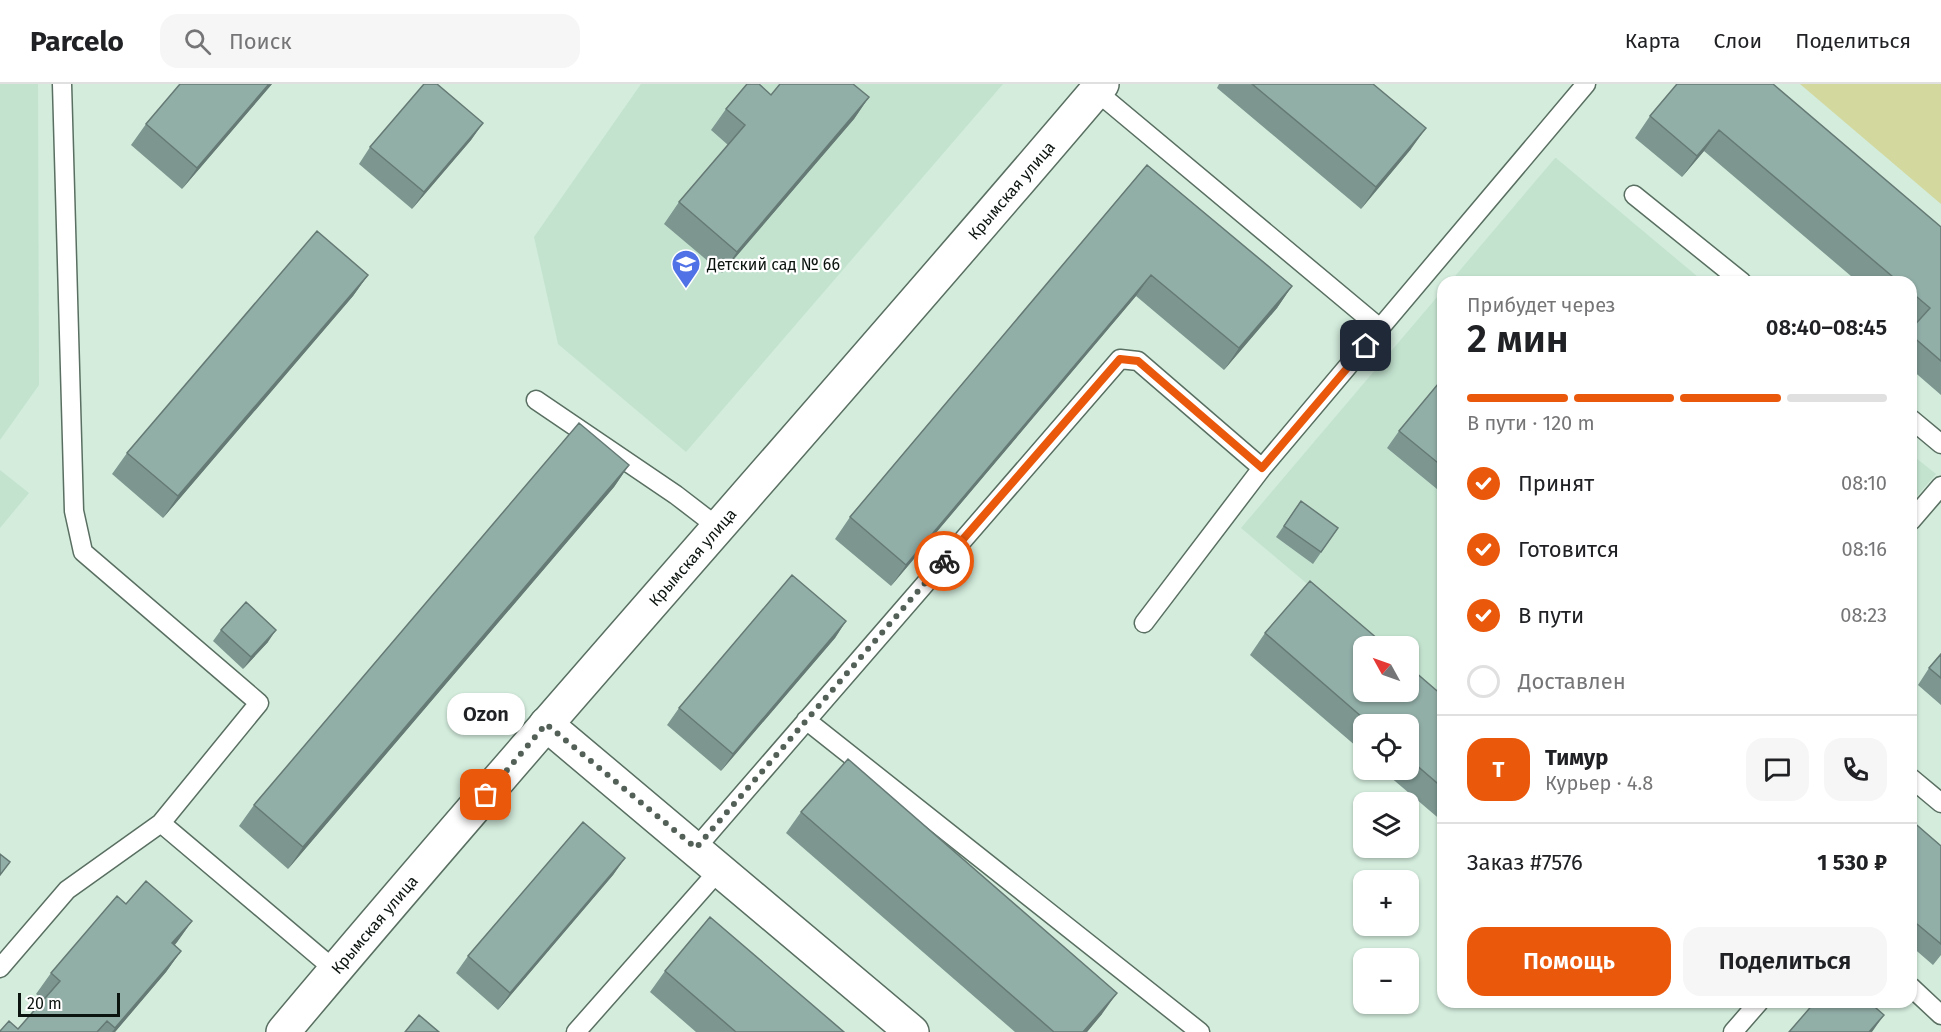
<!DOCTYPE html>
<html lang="ru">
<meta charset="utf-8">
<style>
:root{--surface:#fff;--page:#f6f6f6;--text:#202124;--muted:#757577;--line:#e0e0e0;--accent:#ea580c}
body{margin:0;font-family:"Fira Sans",sans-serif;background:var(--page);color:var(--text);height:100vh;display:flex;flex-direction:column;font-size:22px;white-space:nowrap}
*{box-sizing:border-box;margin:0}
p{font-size:20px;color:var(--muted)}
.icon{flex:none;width:33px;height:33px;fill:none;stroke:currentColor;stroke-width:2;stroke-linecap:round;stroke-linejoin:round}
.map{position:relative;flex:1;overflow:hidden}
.drawer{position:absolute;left:1437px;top:192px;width:480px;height:732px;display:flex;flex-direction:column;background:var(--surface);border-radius:18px;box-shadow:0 2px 4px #0004}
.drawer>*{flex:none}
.needle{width:39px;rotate:310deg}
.tools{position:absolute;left:1353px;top:552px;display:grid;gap:12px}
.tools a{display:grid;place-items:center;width:66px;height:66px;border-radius:12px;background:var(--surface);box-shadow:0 2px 4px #0004;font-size:30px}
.scale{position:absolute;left:18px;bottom:15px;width:102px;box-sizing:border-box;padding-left:6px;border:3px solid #0c140f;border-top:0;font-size:16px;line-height:21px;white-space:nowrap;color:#0c140f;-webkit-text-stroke:4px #fff;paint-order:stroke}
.pin{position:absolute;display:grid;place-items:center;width:51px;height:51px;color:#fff;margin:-26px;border-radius:12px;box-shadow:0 3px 9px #0006}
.courier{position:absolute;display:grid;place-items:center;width:60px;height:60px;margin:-30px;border:4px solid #ea580c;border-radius:50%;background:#fff;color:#222;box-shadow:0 2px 8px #0007}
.bubble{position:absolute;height:42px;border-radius:18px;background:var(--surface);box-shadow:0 2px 4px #0004;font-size:20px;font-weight:600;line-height:42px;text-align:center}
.head em{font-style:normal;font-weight:600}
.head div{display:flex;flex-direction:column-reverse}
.head{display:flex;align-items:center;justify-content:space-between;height:102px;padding:0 30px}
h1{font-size:39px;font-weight:600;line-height:45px}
.bar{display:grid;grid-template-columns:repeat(4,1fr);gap:9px 6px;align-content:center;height:72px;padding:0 30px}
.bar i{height:8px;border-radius:4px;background:var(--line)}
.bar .selected{background:var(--accent)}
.bar p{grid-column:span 4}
.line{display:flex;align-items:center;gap:15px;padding:0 30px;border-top:2px solid var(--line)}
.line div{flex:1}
.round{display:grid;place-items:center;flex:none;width:63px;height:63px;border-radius:18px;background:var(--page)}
ol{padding:0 30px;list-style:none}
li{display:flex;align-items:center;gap:18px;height:66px}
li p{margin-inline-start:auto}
li .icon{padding:6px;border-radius:50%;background:var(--accent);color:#fff;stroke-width:4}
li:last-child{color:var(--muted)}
li i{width:33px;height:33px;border:3px solid var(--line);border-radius:50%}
.button{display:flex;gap:12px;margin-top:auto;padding:12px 30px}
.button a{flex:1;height:69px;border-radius:18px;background:var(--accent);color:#fff;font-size:24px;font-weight:600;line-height:69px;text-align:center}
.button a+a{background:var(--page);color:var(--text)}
header{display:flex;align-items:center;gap:36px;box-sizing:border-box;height:84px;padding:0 30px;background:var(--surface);border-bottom:2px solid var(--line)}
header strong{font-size:28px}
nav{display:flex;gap:33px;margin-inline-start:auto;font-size:21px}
.search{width:420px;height:54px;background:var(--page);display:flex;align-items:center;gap:15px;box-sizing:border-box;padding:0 21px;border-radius:18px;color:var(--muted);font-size:22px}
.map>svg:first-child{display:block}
.built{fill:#c3e3cf}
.green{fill:#d3d99e}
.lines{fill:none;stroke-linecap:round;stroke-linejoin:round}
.lane-casing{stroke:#596f61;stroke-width:21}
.street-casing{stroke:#596f61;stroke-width:36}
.secondary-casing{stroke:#596f61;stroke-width:36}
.lane{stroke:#fff;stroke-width:18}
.street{stroke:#fff;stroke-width:33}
.secondary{stroke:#fff;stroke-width:33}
.wall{fill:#7d9690}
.shaded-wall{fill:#667a75}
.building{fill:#91aea7;stroke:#667a75;stroke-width:1.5}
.done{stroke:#526057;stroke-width:6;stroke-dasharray:0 10.8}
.route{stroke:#ea580c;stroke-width:8}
.labels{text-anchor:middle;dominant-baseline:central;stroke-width:4.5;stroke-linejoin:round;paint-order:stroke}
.street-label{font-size:16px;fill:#0c140f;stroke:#fff}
.poi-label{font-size:16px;fill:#0c140f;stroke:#fff;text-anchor:start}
</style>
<header>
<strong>Parcelo</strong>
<div class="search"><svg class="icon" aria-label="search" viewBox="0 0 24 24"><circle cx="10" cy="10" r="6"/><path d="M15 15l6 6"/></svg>Поиск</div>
<nav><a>Карта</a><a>Слои</a><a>Поделиться</a></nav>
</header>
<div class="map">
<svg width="1941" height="948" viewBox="0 0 1941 948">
<rect width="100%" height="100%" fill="#d3ecdc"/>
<!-- built -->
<path class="built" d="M0,0H38L39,301L0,356Z
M641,0H1003L686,368L558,260L534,153Z
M1555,74H1556L1704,198H1450Z
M1443,206V615L1409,586L1408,562H1381L1241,444Z
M1911,370L1936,390L1911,419Z
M0,386L29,409L0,444Z"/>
<!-- green -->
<path class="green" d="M1800,0H1941V120Z"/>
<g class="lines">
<!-- lane casing -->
<g class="lane-casing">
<path id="lane" d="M62,0L74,427L83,468L259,619L161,739L335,886
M1096,7L1381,245
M1634,111L1742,198
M536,316L676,411L719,444
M1911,335L1941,360
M1911,437L1941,402
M1144,539L1262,384L1586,0
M806,636L1200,948
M1911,694L1941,719
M696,764L1120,275L1138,277L1262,384
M0,884L67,806L161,739
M1911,903L1941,931
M576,948L720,785
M1733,948L1759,918"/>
</g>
<!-- street casing -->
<g class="street-casing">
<path id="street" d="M546,640L912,948"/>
</g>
<!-- secondary casing -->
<g class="secondary-casing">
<g id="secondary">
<path id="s1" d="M283,948C552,628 832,318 1102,0"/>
</g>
</g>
<!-- lane -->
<use href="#lane" class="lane"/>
<!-- street -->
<use href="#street" class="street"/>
<!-- secondary -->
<use href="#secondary" class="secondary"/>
</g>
<!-- wall -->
<path class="wall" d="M272,0L182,105L131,61L146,40Z
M1219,0H1373L1411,65L1361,125L1217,4Z
M1677,0L1941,143V311L1911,285V245L1912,244L1911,242V198H1858L1704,67L1682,93L1635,54L1650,32Z
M771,11L869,13L854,35L722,189L664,140L679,118L728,61L711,46L726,25Z
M483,39L471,56L412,125L359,80L370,63Z
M1147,81L1292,202L1277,224L1224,286L1136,212L891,502L835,455L850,433Z
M368,191L353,212L163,434L112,390L127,369Z
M1443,294V410L1387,364L1399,347Z
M629,381L614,403L288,785L239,742L254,721Z
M1301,417L1338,444L1313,480L1276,453Z
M846,537L835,554L721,687L667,641L679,624Z
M221,546L268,558L243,585L213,557Z
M1265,549L1443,612V738L1382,686H1408V640H1364V669L1250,571Z
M1941,570V621L1918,601L1929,584Z
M801,728L1102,930L1087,948H1015L786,749Z
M1911,736L1941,762V871L1933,881L1911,862Z
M625,774L613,791L498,926L456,889L468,872Z
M192,837L175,861L181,867L166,888L115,948H0L18,945L43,916L36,910L51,889Z
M665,887L844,948H696L650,908Z"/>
<!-- shaded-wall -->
<path class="shaded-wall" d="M269,0H272L182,105L197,84Z
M869,13L854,35L722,189L737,168Z
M483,39L471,56L412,125L424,108Z
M1426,44L1411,65L1361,125L1376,103Z
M1719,46L1704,67L1682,93L1697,72Z
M368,191L353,212L163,434L178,412Z
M1151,191L1136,212L891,502L906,481Z
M1292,202L1277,224L1224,286L1239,264Z
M629,381L614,403L288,785L303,763Z
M846,537L835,554L721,687L733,670Z
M276,546L268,558L243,585L251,573Z
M625,774L613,791L498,926L510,909Z
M192,837L177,858L157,880L172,859Z
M181,867L166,888L115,948H112Z
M1117,909L1102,930L1087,948H1083Z
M1884,931L1872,948H1869Z"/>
<!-- building -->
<path class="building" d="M180,0H269L197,84L146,40Z
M424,0H437L483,39L424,108L370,63Z
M747,0H759L771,11L780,0H853L869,13L737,168L679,118L745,41L726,25Z
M1252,0H1373L1426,44L1376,103Z
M1677,0H1773L1941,143V277L1911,251V245L1930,224L1911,208V198H1899L1719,46L1697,72L1650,32Z
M1147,81L1292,202L1239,264L1151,191L906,481L850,433Z
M317,147L368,191L178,412L127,369Z
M1443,294V383L1399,347Z
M579,339L629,381L303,763L254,721Z
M1301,417L1338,444L1321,468L1284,442Z
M792,491L846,537L733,670L679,624Z
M1310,497L1386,562H1364V608H1408V582L1443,612V704L1408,674V640H1370L1265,549Z
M246,518L276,546L251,573L221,546Z
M1941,570V594L1929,584Z
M848,675L1117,909L1083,948H1054L801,728Z
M1911,736L1941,762V860L1911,835Z
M583,738L625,774L510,909L468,872Z
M0,770L10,778L0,791Z
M146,797L192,837L172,859L181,867L115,944L107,937L97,948H0V947L9,937L18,945L60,897L51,889L117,812L126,820Z
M710,833L844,948H736L665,887Z
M1815,918H1869L1884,931L1869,948H1789Z
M419,931L439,948H405Z"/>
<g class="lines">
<!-- done -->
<path class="done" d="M486,711L546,640L696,764L944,477"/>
<!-- route -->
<path class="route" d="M944,477L1120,275L1138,277L1262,384L1366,262"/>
</g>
<!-- icons -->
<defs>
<g id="school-pin" transform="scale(1.5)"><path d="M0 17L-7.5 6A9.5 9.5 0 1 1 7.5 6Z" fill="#5172e7" stroke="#fff"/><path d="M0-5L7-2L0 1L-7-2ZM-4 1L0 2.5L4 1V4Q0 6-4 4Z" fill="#fff"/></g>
</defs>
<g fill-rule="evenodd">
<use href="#school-pin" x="686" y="180"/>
</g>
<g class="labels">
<!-- street labels -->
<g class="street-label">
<text stroke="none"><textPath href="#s1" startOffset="1113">Крымская улица</textPath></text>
<text stroke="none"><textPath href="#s1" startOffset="627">Крымская улица</textPath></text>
<text stroke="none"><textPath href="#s1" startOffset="141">Крымская улица</textPath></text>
</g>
<!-- poi labels -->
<g class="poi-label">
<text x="707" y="180">Детский сад № 66</text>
</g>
</g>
</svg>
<div class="tools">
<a><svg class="needle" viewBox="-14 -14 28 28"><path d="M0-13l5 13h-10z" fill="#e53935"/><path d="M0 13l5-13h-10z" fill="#757577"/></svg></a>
<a><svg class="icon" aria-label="locate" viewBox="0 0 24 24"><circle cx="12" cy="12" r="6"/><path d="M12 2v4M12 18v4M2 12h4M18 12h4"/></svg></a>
<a><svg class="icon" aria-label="layers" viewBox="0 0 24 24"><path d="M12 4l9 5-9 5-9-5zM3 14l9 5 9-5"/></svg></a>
<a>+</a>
<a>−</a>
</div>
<div class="scale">20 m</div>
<div class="pin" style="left:486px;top:711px;background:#ea580c"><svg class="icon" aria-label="bag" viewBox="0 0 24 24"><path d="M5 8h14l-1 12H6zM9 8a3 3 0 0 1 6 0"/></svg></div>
<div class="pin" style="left:1366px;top:262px;background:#1f2937"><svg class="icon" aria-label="home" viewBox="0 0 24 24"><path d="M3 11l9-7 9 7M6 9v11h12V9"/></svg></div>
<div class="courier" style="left:944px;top:477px"><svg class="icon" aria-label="bike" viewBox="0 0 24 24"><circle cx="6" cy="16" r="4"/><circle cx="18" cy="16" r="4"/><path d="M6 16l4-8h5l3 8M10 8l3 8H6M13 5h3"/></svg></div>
<div class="bubble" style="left:447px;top:609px;width:78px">Ozon</div>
<section class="drawer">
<div class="head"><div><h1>2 мин</h1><p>Прибудет через</p></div><em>08:40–08:45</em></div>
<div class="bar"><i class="selected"></i><i class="selected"></i><i class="selected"></i><i></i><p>В пути · 120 m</p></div>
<ol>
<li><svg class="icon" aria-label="check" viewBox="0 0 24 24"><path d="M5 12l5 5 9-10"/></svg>Принят<p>08:10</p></li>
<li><svg class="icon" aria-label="check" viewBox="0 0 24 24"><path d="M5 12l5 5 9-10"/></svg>Готовится<p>08:16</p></li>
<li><svg class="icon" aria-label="check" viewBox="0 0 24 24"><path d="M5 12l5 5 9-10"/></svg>В пути<p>08:23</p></li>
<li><i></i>Доставлен</li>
</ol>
<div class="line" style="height:108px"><b class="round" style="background:var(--accent);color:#fff">Т</b><div><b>Тимур</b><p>Курьер · 4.8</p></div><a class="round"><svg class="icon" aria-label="chat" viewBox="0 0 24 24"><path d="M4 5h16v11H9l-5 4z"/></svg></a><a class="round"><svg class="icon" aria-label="phone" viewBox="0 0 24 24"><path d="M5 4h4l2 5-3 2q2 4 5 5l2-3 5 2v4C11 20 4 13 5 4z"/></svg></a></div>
<div class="line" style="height:78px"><div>Заказ #7576</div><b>1 530 ₽</b></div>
<div class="button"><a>Помощь</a><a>Поделиться</a></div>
</section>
</div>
